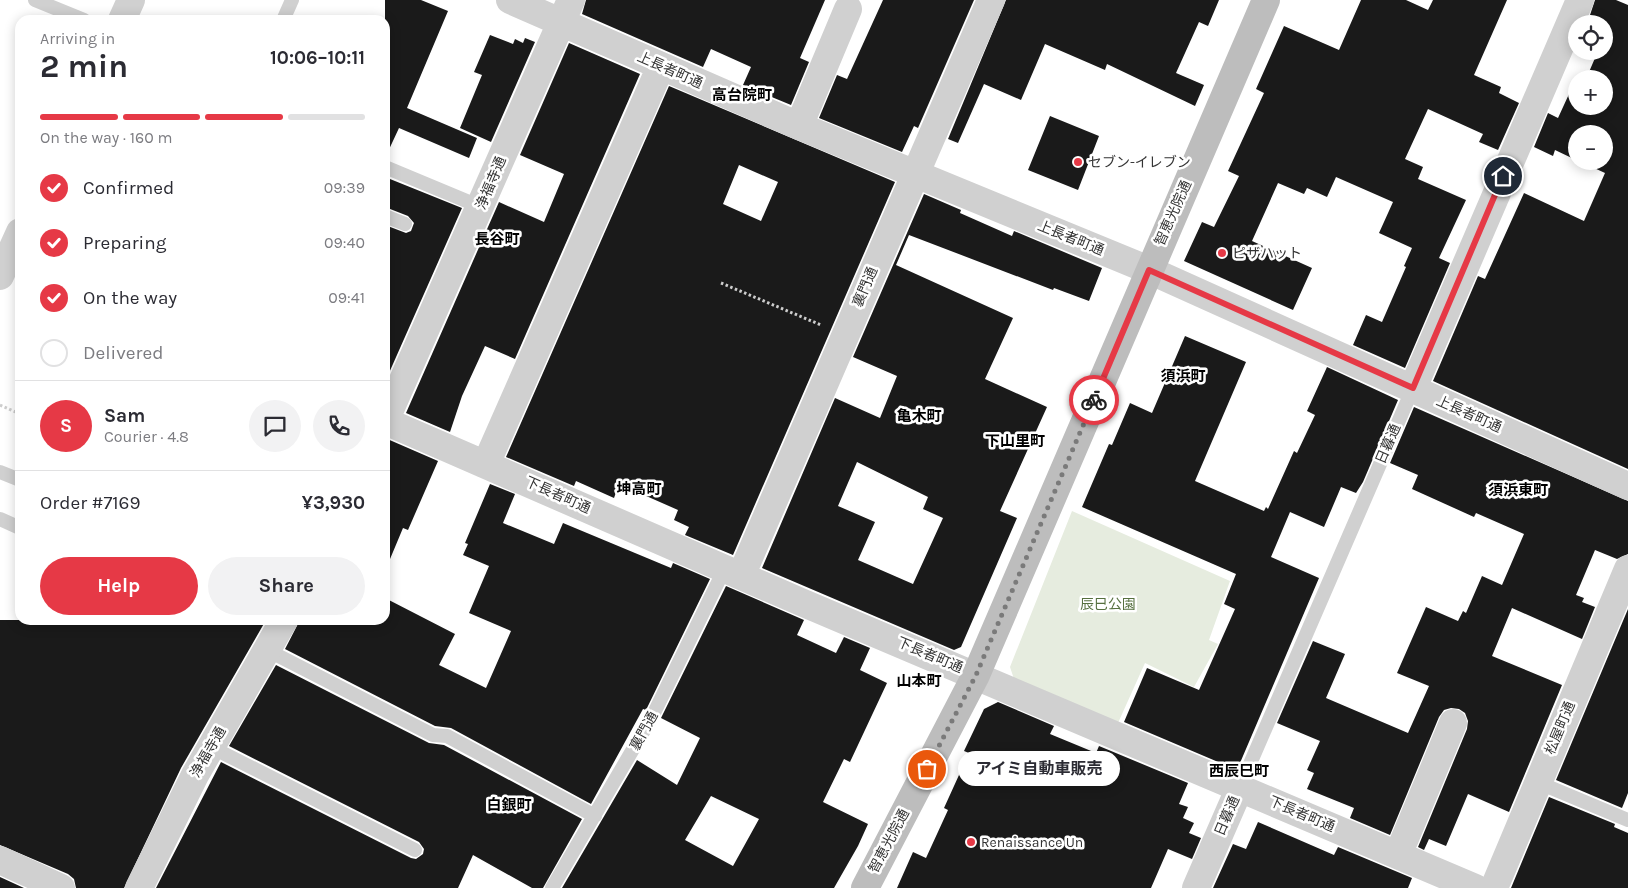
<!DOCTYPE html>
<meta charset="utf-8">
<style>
:root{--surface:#fff;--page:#f2f2f3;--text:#2b2b33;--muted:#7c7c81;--line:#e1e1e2;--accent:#e63946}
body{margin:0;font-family:Karla,"Noto Sans JP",sans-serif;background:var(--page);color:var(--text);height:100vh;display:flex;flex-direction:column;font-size:19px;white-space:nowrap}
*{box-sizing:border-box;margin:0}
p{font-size:16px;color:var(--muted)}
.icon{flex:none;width:28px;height:28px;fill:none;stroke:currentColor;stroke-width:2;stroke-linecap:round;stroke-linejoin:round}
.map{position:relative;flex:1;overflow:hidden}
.sheet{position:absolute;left:15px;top:15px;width:375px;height:610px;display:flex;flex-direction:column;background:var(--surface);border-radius:15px;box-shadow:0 2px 12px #0003}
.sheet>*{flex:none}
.tools{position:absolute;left:1568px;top:15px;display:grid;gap:10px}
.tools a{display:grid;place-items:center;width:45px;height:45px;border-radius:50%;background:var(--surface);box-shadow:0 2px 12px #0003;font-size:25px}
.pin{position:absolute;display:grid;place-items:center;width:42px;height:42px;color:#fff;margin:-21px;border:2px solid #fff;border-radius:50%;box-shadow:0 1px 5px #0007}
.courier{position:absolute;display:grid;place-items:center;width:50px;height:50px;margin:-25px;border:4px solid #e63946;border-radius:50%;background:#fff;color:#222;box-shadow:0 1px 6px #0007}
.bubble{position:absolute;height:35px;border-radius:18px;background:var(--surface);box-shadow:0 2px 12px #0003;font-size:16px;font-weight:700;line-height:35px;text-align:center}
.summary em{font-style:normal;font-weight:700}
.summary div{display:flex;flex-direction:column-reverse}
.summary{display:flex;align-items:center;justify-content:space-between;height:85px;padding:0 25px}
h1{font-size:32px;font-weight:700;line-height:38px}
.bar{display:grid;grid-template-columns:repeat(4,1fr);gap:8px 5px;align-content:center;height:60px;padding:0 25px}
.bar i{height:6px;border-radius:4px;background:var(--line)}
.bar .on{background:var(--accent)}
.bar p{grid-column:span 4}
.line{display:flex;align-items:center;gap:12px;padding:0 25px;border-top:1px solid var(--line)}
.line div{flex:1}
.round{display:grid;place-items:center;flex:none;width:52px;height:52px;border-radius:26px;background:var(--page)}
ol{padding:0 25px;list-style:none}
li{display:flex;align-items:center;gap:15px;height:55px}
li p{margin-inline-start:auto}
li .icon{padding:5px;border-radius:50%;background:var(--accent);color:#fff;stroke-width:4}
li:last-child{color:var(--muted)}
li i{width:28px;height:28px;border:2px solid var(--line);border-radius:50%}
.cta{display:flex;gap:10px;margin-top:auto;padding:10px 25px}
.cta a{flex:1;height:58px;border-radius:30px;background:var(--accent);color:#fff;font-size:20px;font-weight:700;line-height:58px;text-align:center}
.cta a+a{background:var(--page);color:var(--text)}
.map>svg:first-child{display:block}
.green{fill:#e6ecdf}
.building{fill:#1a1a1a;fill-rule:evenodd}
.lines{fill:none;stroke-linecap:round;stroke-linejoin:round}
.path{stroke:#cdcdcd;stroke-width:3;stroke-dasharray:2.5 2.5;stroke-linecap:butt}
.lane{stroke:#d0d0d0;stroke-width:14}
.street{stroke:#d0d0d0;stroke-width:28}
.secondary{stroke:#bdbdbd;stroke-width:28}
.done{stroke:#7a7a7a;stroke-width:5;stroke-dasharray:0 9}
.route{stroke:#e63946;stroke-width:6}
.poi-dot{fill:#e63946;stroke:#fff;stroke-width:2}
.labels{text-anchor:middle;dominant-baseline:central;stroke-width:5;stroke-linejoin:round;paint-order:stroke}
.street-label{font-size:14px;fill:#333;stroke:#fff}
.poi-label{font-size:14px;fill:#333;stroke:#fff;text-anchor:start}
.park-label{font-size:14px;fill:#56703f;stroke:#fff}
.neighbourhood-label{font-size:15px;font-weight:bold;fill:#000;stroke:#fff}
</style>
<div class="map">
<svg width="1628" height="888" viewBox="0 0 1628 888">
<rect width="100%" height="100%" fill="#fff"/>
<!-- green -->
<path class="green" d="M1072,511L1230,581L1209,640L1218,644L1194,687L1145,663L1118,723L1014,679L1010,667Z"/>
<!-- building -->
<path class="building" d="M385,0H421L448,11L407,108L477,138L469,158L399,128L385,158Z
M586,0H825L800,58L809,62L791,105L743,85L751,67L711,49L703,67L582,14Z
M883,0H974L918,128L914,126L902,152L819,118L837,75L847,79Z
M1006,0H1219L1208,26L1199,22L1176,73L1204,85L1195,106L1107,64L1105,70L1045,44L1021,100L984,84L958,143L948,139Z
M1361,0H1406L1428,10L1433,0H1507L1474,75L1501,87L1499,93L1519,103L1498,150L1479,142L1483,134L1428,109L1405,159L1423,167L1418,179L1466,200L1439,258L1450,263L1405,368L1353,345L1366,315L1382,322L1406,267L1404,266L1412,248L1379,233L1393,202L1336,177L1327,197L1307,188L1304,194L1278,183L1252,241L1312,268L1293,310L1184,261L1202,222L1214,227L1239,176L1228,171L1264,93L1256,89L1284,26L1339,50Z
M1595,0H1616L1628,5V469L1433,381L1478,276L1485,279L1524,193L1584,221L1605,173L1579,161H1604V134H1576V160L1555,150L1553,156L1534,147L1548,113L1558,118L1569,94L1576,97V106H1604V79H1586L1598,51H1604V24H1587Z
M490,35L513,44L515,39L523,43L525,38L535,42L491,142L460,128L482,75L474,72Z
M569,43L640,74L515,359L485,346L462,396L450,432L406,413L499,202L544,222L564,174L520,155Z
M669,86L895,182L733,555L685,535L689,527L674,520L678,510L619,484L614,498L576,481L574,486L506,457ZM739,165L778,182L761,221L723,204Z
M1050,116L1099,136L1078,190L1028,170Z
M385,177L462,208L385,382V225L406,233L411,231L414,223L408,216L385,207Z
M924,194L961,210L960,213L1012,236L1014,231L1102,268L1089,301L1054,288L1053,290L909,235L896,265L1013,318L985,379L1047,407L1000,511L1017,518L961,647L954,650L762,568L835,398L880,418L897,376L853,357ZM857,462L928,497L923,509L943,518L913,584L858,560L875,522L838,506Z
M1185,336L1246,362L1195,481L1264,511L1266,507L1268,509L1294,451L1297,453L1315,415L1307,411L1327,367L1398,400L1363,482L1356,493L1341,487L1324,527L1290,512L1271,557L1319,578L1237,770L1124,722L1147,668L1199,690L1235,609L1224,604L1236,574L1082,507L1109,444L1112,445L1130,403L1152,413Z
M1414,407L1628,501V554L1617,559L1595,550L1576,595L1584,598L1582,602L1595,607L1582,639L1512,608L1492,656L1562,685L1509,812L1468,794L1446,846L1429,839L1424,850L1418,847L1467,729L1468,721L1465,713L1459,709L1451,708L1444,710L1439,717L1390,835L1350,818L1354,808L1307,789L1314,773L1307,770L1320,741L1277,723L1313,641L1345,654L1326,698L1408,733L1429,686L1397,673L1426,607L1458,621L1463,611L1466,613L1482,576L1502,585L1524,534L1476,513L1474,517L1412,489L1418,475L1390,463Z
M385,438L438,461L408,530L403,528L385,571Z
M490,484L515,494L503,523L554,544L563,523L671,568L673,563L710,579L646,710L643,709L591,804L451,728L435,726L285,649L300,620H385V598L455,634L439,665L486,688L511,631L469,613L489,566L463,555L468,544L465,543Z
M726,586L804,620L797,635L836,653L844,637L870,648L860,670L887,683L850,762L844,759L823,802L868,824L858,846L834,888H562L637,760L677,785L700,738L661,718ZM711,796L759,819L733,866L685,840Z
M1628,609V793L1622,808L1556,780Z
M0,620H266L181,768L124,888H76L74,879L68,874L0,845Z
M276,665L429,743L444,745L582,819L543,888H532L473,855L458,888H156L221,762L411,858L416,859L423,854L424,849L419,842L229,746Z
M998,702L1054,726L1050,734L1096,753L1099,746L1188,783L1179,804L1188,807L1183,818L1194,823L1189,833L1201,838L1192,859L1168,849L1151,888H897L913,852L926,858L948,810L944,808L969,753L964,751L984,709Z
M1549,797L1615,824L1614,827L1628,833V888H1511Z
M1258,822L1334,855L1338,847L1412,878L1408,888H1213L1233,844L1246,849Z
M0,877L24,888H0Z"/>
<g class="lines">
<!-- path -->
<path class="path" d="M721,283L821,325
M0,405L20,414"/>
<!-- lane -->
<path class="lane" d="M35,0L84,20
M284,18L292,0
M385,167L481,207
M385,216L405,224
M0,472L20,480
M0,519L20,528
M267,650L433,735L447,736L595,816
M211,747L415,850
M1537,782L1628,820
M1240,787L1413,388
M552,888L653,715L725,568"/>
<!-- street -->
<path class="street" d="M510,0L799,126L1149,270L1628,486
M571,0L385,421L801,602L1475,888
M122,20L131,0
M799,126L848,9
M0,276L20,232
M1413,388L1580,0
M486,464L661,66
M741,576L991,0
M1398,855L1453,723
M0,860L61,888
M139,888L195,775L284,620
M1196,888L1240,787
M1494,888L1628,569"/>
<!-- secondary -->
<path class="secondary" d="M865,888L976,675L1266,0"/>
</g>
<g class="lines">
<!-- done -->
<path class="done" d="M927,769L976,675L1094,400"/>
<!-- route -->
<path class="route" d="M1094,400L1149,270L1413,388L1503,176"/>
</g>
<!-- markers -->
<g class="poi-dot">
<circle cx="1078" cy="162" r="5"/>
<circle cx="1222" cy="253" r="5"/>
<circle cx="971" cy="842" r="5"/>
</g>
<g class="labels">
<!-- street labels -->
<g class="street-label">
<text transform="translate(670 70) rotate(24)">上長者町通</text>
<text transform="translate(491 183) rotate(-67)">浄福寺通</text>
<text transform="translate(1173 213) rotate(-66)">智恵光院通</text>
<text transform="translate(1071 238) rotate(22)">上長者町通</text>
<text transform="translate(865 287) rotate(-67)">裏門通</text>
<text transform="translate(1469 414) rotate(24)">上長者町通</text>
<text transform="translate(1388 444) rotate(-67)">日暮通</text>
<text transform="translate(558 495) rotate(24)">下長者町通</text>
<text transform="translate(930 655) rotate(23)">下長者町通</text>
<text transform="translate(1560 728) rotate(-67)">松屋町通</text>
<text transform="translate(644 731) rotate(-61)">裏門通</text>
<text transform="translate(208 752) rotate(-60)">浄福寺通</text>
<text transform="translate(1302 814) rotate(23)">下長者町通</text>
<text transform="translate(1227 816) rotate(-67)">日暮通</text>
<text transform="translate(889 841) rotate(-62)">智恵光院通</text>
</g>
<!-- poi labels -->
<g class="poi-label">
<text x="1088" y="162">セブン-イレブン</text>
<text x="1232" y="253">ピザハット</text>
<text x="981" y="842">Renaissance Un</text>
</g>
<!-- park labels -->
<g class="park-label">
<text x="1108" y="604">辰巳公園</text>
</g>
<!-- neighbourhood labels -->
<g class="neighbourhood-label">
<text x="742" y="95">高台院町</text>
<text x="497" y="239">長谷町</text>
<text x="1183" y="376">須浜町</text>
<text x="919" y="416">亀木町</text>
<text x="1015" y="441">下山里町</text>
<text x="639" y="489">坤高町</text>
<text x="1518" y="490">須浜東町</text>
<text x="919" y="681">山本町</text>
<text x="1239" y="771">西辰巳町</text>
<text x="509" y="805">白銀町</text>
</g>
</g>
</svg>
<div class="tools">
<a><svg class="icon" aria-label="locate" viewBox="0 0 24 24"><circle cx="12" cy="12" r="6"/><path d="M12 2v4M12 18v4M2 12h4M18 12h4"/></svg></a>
<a>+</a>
<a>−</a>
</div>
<div class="pin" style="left:927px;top:769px;background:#ea580c"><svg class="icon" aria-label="bag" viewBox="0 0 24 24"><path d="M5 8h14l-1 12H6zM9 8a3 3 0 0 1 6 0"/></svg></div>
<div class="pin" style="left:1503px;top:176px;background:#1f2937"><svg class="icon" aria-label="home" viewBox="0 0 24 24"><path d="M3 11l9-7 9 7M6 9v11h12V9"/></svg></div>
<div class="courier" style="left:1094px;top:400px"><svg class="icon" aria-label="bike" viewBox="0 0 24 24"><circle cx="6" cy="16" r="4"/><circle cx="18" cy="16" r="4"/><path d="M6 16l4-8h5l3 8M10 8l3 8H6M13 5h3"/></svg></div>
<div class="bubble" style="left:958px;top:751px;width:162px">アイミ自動車販売</div>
<section class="sheet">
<div class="summary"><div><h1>2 min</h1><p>Arriving in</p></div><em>10:06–10:11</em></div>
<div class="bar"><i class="on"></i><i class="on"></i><i class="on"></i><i></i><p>On the way · 160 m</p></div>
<ol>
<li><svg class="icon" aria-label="check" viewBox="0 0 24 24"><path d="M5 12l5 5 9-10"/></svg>Confirmed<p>09:39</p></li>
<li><svg class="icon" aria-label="check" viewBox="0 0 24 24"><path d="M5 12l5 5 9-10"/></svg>Preparing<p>09:40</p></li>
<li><svg class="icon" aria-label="check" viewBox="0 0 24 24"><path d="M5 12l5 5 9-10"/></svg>On the way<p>09:41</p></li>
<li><i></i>Delivered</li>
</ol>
<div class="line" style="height:90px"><b class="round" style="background:var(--accent);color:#fff">S</b><div><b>Sam</b><p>Courier · 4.8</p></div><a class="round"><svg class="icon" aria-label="chat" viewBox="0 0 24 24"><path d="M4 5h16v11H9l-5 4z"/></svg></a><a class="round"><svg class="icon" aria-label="phone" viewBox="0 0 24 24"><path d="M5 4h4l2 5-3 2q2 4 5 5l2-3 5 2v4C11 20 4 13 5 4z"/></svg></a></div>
<div class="line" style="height:65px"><div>Order #7169</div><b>¥3,930</b></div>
<div class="cta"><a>Help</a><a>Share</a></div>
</section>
</div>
